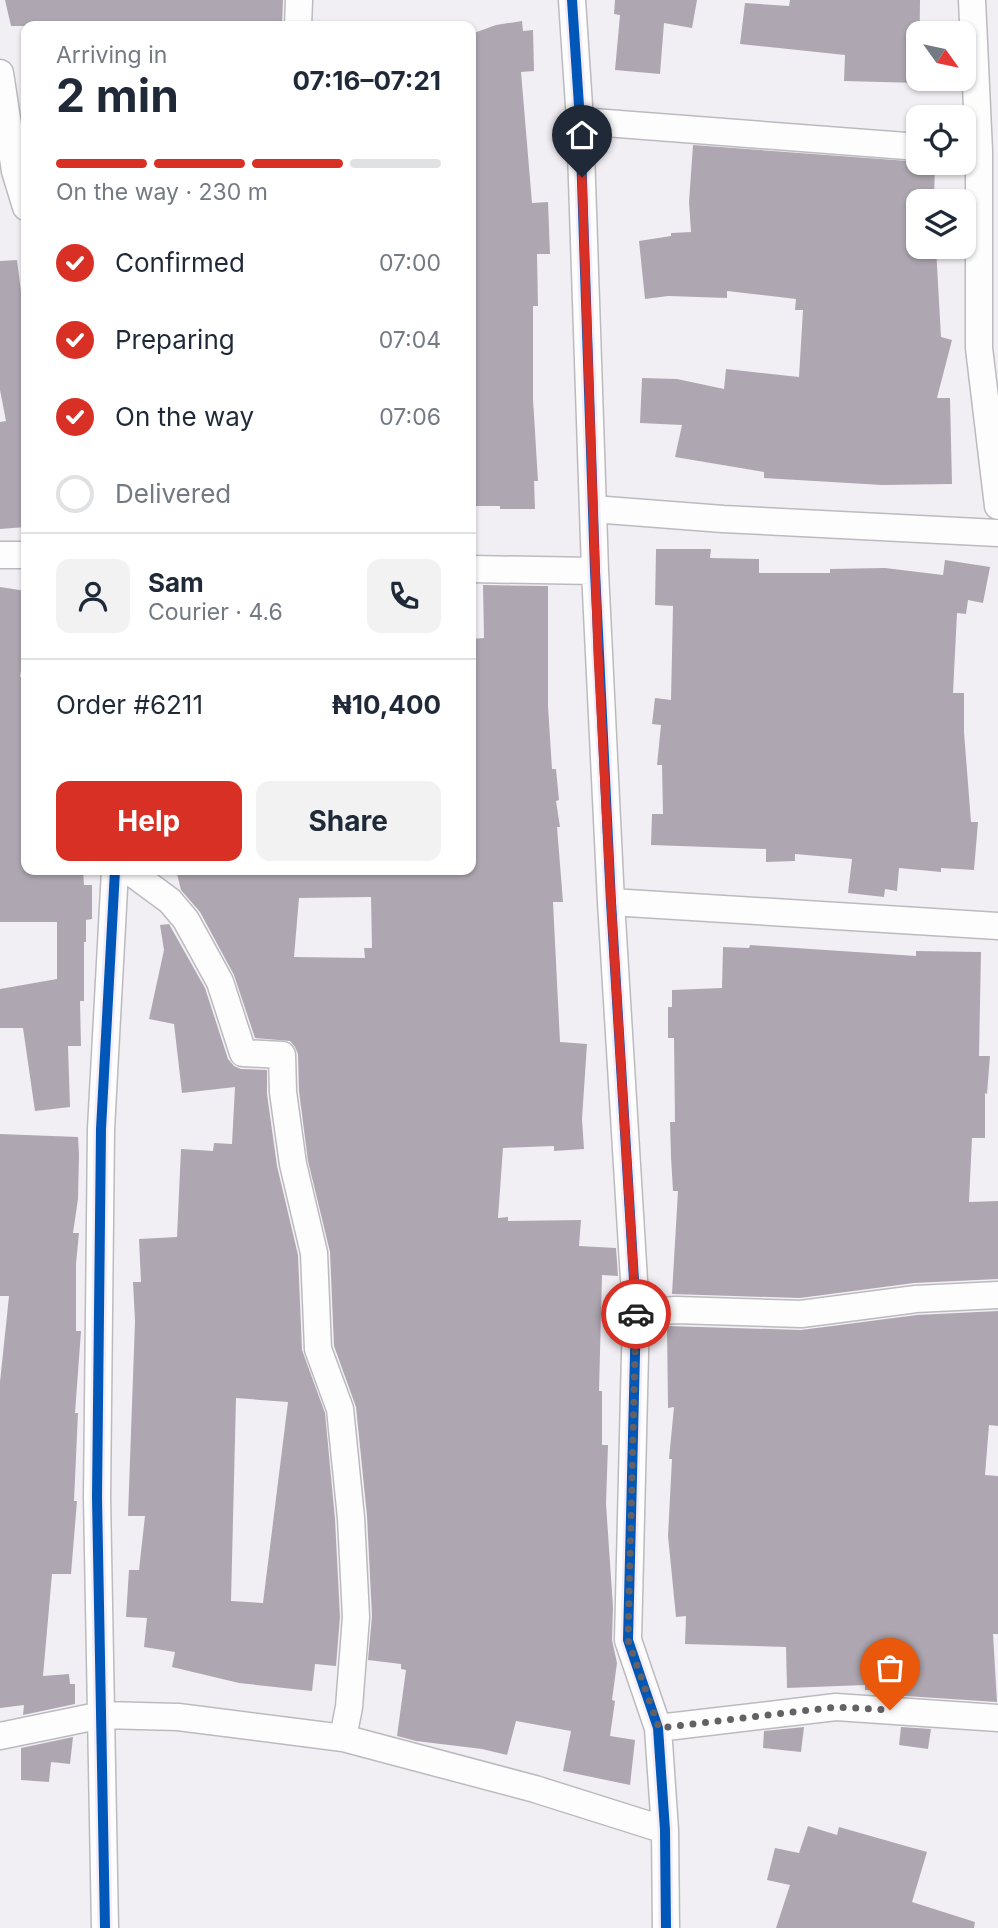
<!DOCTYPE html>
<meta charset="utf-8">
<style>
:root{--surface:#fff;--page:#f2f2f3;--text:#1f2937;--muted:#747a83;--line:#e0e1e3;--accent:#d93025}
body{margin:0;font-family:Inter,sans-serif;background:var(--page);color:var(--text);height:100vh;display:flex;flex-direction:column;font-size:26px;white-space:nowrap}
*{box-sizing:border-box;margin:0}
p{font-size:23px;color:var(--muted)}
.icon{flex:none;width:38px;height:38px;fill:none;stroke:currentColor;stroke-width:2;stroke-linecap:round;stroke-linejoin:round}
.map{position:relative;flex:1;overflow:hidden}
.details{position:absolute;left:21px;top:21px;width:455px;height:854px;display:flex;flex-direction:column;background:var(--surface);border-radius:14px;box-shadow:0 2px 5px #0004}
.details>*{flex:none}
.needle{width:46px;rotate:123deg}
.controls{position:absolute;left:906px;top:21px;display:grid;gap:14px}
.controls a{display:grid;place-items:center;width:70px;height:70px;border-radius:14px;background:var(--surface);box-shadow:0 2px 5px #0004;font-size:35px}
.pin{position:absolute;display:grid;place-items:center;width:60px;height:60px;color:#fff;margin:-72px -30px;border-radius:50% 50% 50% 0;rotate:-45deg;box-shadow:0 0 7px #0007}
.pin .icon{rotate:45deg}
.courier{position:absolute;display:grid;place-items:center;width:70px;height:70px;margin:-35px;border:5px solid #d93025;border-radius:50%;background:#fff;color:#222;box-shadow:0 2px 9px #0007}
.summary em{font-style:normal;font-weight:700}
.summary div{display:flex;flex-direction:column-reverse}
.summary{display:flex;align-items:center;justify-content:space-between;height:119px;padding:0 35px}
h1{font-size:46px;font-weight:700;line-height:52px}
.bar{display:grid;grid-template-columns:repeat(4,1fr);gap:10px 7px;align-content:center;height:84px;padding:0 35px}
.bar i{height:9px;border-radius:5px;background:var(--line)}
.bar .active{background:var(--accent)}
.bar p{grid-column:span 4}
.line{display:flex;align-items:center;gap:18px;padding:0 35px;border-top:2px solid var(--line)}
.line div{flex:1}
.round{display:grid;place-items:center;flex:none;width:74px;height:74px;border-radius:14px;background:var(--page)}
ol{padding:0 35px;list-style:none}
li{display:flex;align-items:center;gap:21px;height:77px}
li p{margin-inline-start:auto}
li .icon{padding:7px;border-radius:50%;background:var(--accent);color:#fff;stroke-width:4}
li:last-child{color:var(--muted)}
li i{width:38px;height:38px;border:4px solid var(--line);border-radius:50%}
.button{display:flex;gap:14px;margin-top:auto;padding:14px 35px}
.button a{flex:1;height:80px;border-radius:14px;background:var(--accent);color:#fff;font-size:28px;font-weight:700;line-height:80px;text-align:center}
.button a+a{background:var(--page);color:var(--text)}
.map>svg:first-child{display:block}
.building{fill:#aea7b1;fill-rule:evenodd}
.lines{fill:none;stroke-linecap:round;stroke-linejoin:round}
.minor-casing{stroke:#bcbabe;stroke-width:29}
.minor{stroke:#fdfdfd;stroke-width:26}
.cycleway-casing{stroke:#f3ecf7;stroke-width:15}
.cycleway{stroke:#0057b8;stroke-width:10}
.done{stroke:#636164;stroke-width:7;stroke-dasharray:0 12.6}
.route{stroke:#d93025;stroke-width:9}
</style>
<div class="map">
<svg width="998" height="1928" viewBox="0 0 998 1928">
<rect width="100%" height="100%" fill="#f2eff4"/>
<!-- building -->
<path class="building" d="M5,0H283L282,26H11Z
M615,0H697L692,28L664,23L660,74L615,70L620,15L614,14Z
M790,0H920L919,83L844,81L845,55L740,44L745,3L789,6Z
M522,21L523,31L533,30L534,71L521,72L532,203L548,202L550,254H537L538,306H533V399L538,481H534L535,509H500V506H471L474,402H471V34L496,25Z
M693,145L935,163L934,201H919V247H936L941,337L952,340L937,398H950L952,484L882,485L764,478V472L675,457L682,425L640,423L642,378L677,379L724,389L726,369L799,377L803,310H795L796,299L727,291V298L668,296L645,299L639,241L671,236V233L691,232L689,202Z
M17,260L26,331V527L0,529V422L6,421L0,390V261Z
M656,549H711L710,558L759,559V573H830V569L885,568L943,575L945,560L990,567L983,603L968,600L966,614L957,613L953,693H964V732L971,822H978L974,870L941,868V872L899,868L897,891L885,889L884,897L848,893L852,859L795,854V861L766,862V849L651,845L652,814H663L662,765H657L661,725L652,724L655,698L671,700L673,606L655,605Z
M483,585L548,586V706L552,769H556L559,800L556,801L560,827H557L563,902H553L560,1042L587,1044L582,1119L584,1149L554,1151V1146L503,1148L498,1218L508,1217V1221L581,1220L579,1246L616,1248L618,1276L602,1275L599,1391H602V1445H608L606,1504L613,1607L612,1640L617,1663L612,1700L615,1701L610,1736L635,1740L630,1785L563,1771L571,1731L516,1721L507,1755L482,1749L416,1741L397,1736L406,1670L401,1669V1664L368,1660L372,1616L367,1516L356,1407L334,1346L330,1252L308,1161L299,1091L298,1054L295,1047L290,1041L255,1038L234,975L200,912L181,890L176,870H471V639L484,638ZM371,897L372,948H364L365,958L294,957L299,898Z
M0,587L26,591V642L20,677L26,678V870H83L84,885H92V919L86,920V942H84V1001H80L81,1046H68L70,1107L35,1111L23,1028H0V989L57,979V922H0Z
M169,924L205,988L228,1059L234,1066L241,1069L267,1070V1094L277,1166L298,1255L302,1350L325,1413L335,1519L340,1617L336,1666L315,1664L312,1691L239,1683L172,1667L175,1652L144,1647L147,1618L126,1617L129,1570H139L145,1516H128L135,1321L133,1282H141L139,1239L177,1237L181,1149L213,1151L214,1143L232,1144L235,1087L182,1093L174,1024L149,1019L164,950L160,925ZM236,1398L288,1402L263,1603L231,1601Z
M750,945L916,956V951L981,952L979,1056H990L987,1094L985,1093V1138H972L969,1202L998,1201V1279L914,1283L800,1298L672,1294L678,1191H673L671,1157L670,1122H675L674,1038H668V1007H672V990L722,988L723,947L749,948Z
M0,1134L78,1137L79,1154L78,1199L73,1233H79L76,1264V1331H81L75,1413H78L74,1501H77L71,1574H52L43,1676L69,1674L70,1684H75V1704L23,1715L24,1705L0,1708V1382L9,1296H0Z
M998,1311V1426L989,1425L985,1475L998,1476V1634H993L997,1702L890,1695V1691L865,1690V1685L787,1688L786,1647L685,1644L686,1616L676,1617L668,1536L672,1459H669L674,1407L668,1408L667,1326L801,1330L917,1315Z
M804,1727L801,1752L763,1748L764,1731Z
M901,1727L931,1729L928,1749L899,1745Z
M73,1737L70,1764L51,1762L49,1782L21,1780V1748Z
M808,1826L837,1835L839,1827L927,1852L912,1902L975,1922L974,1928H776L790,1885L767,1880L775,1848L799,1853Z"/>
<g class="lines">
<!-- minor casing -->
<g class="minor-casing">
<path id="minor" d="M572,0L580,121L595,571L611,902L636,1313L628,1640L658,1728L665,1830L666,1928
M972,0L979,151V348L998,506
M298,26L299,0
M0,73L15,171L26,207
M580,121L919,147
M593,509L723,519L998,533
M0,555H26
M471,569L595,571
M128,870L170,901L186,920L220,982L243,1053L282,1055L283,1092L293,1164L314,1253L318,1349L340,1409L351,1518L356,1617L349,1707L343,1738
M611,902L998,926
M636,1313L676,1310L801,1314L916,1299L998,1295
M658,1728L836,1707L998,1718
M0,1736L102,1715L178,1717L343,1738L535,1789L665,1830
M105,1928L97,1497L101,1129L115,870"/>
</g>
<!-- minor -->
<use href="#minor" class="minor"/>
<!-- cycleway casing -->
<g class="cycleway-casing">
<path id="cycleway" d="M572,0L580,121L595,571L611,902L636,1313L628,1640L658,1728L665,1830L666,1928
M105,1928L97,1497L101,1129L115,870"/>
</g>
<!-- cycleway -->
<use href="#cycleway" class="cycleway"/>
</g>
<g class="lines">
<!-- done -->
<path class="done" d="M636,1314L628,1640L659,1728L836,1707L890,1710"/>
<!-- route -->
<path class="route" d="M582,177L598,654L611,902L636,1314"/>
</g>
</svg>
<div class="controls">
<a><svg class="needle" viewBox="-14 -14 28 28"><path d="M0-13l5 13h-10z" fill="#e53935"/><path d="M0 13l5-13h-10z" fill="#747a83"/></svg></a>
<a><svg class="icon" aria-label="locate" viewBox="0 0 24 24"><circle cx="12" cy="12" r="6"/><path d="M12 2v4M12 18v4M2 12h4M18 12h4"/></svg></a>
<a><svg class="icon" aria-label="layers" viewBox="0 0 24 24"><path d="M12 4l9 5-9 5-9-5zM3 14l9 5 9-5"/></svg></a>
</div>
<div class="pin" style="left:890px;top:1710px;background:#ea580c"><svg class="icon" aria-label="bag" viewBox="0 0 24 24"><path d="M5 8h14l-1 12H6zM9 8a3 3 0 0 1 6 0"/></svg></div>
<div class="pin" style="left:582px;top:177px;background:#1f2937"><svg class="icon" aria-label="home" viewBox="0 0 24 24"><path d="M3 11l9-7 9 7M6 9v11h12V9"/></svg></div>
<div class="courier" style="left:636px;top:1314px"><svg class="icon" aria-label="car" viewBox="0 0 24 24"><path d="M5 17H2v-5l4-1 3-4h7l3 4 3 1v5h-3M9 17h6M6 11h13"/><circle cx="7" cy="17" r="2"/><circle cx="17" cy="17" r="2"/></svg></div>
<section class="details">
<div class="summary"><div><h1>2 min</h1><p>Arriving in</p></div><em>07:16–07:21</em></div>
<div class="bar"><i class="active"></i><i class="active"></i><i class="active"></i><i></i><p>On the way · 230 m</p></div>
<ol>
<li><svg class="icon" aria-label="check" viewBox="0 0 24 24"><path d="M5 12l5 5 9-10"/></svg>Confirmed<p>07:00</p></li>
<li><svg class="icon" aria-label="check" viewBox="0 0 24 24"><path d="M5 12l5 5 9-10"/></svg>Preparing<p>07:04</p></li>
<li><svg class="icon" aria-label="check" viewBox="0 0 24 24"><path d="M5 12l5 5 9-10"/></svg>On the way<p>07:06</p></li>
<li><i></i>Delivered</li>
</ol>
<div class="line" style="height:126px"><a class="round"><svg class="icon" aria-label="person" viewBox="0 0 24 24"><circle cx="12" cy="8" r="4"/><path d="M4 21q1-7 8-7t8 7"/></svg></a><div><b>Sam</b><p>Courier · 4.6</p></div><a class="round"><svg class="icon" aria-label="phone" viewBox="0 0 24 24"><path d="M5 4h4l2 5-3 2q2 4 5 5l2-3 5 2v4C11 20 4 13 5 4z"/></svg></a></div>
<div class="line" style="height:91px"><div>Order #6211</div><b>₦10,400</b></div>
<div class="button"><a>Help</a><a>Share</a></div>
</section>
</div>
